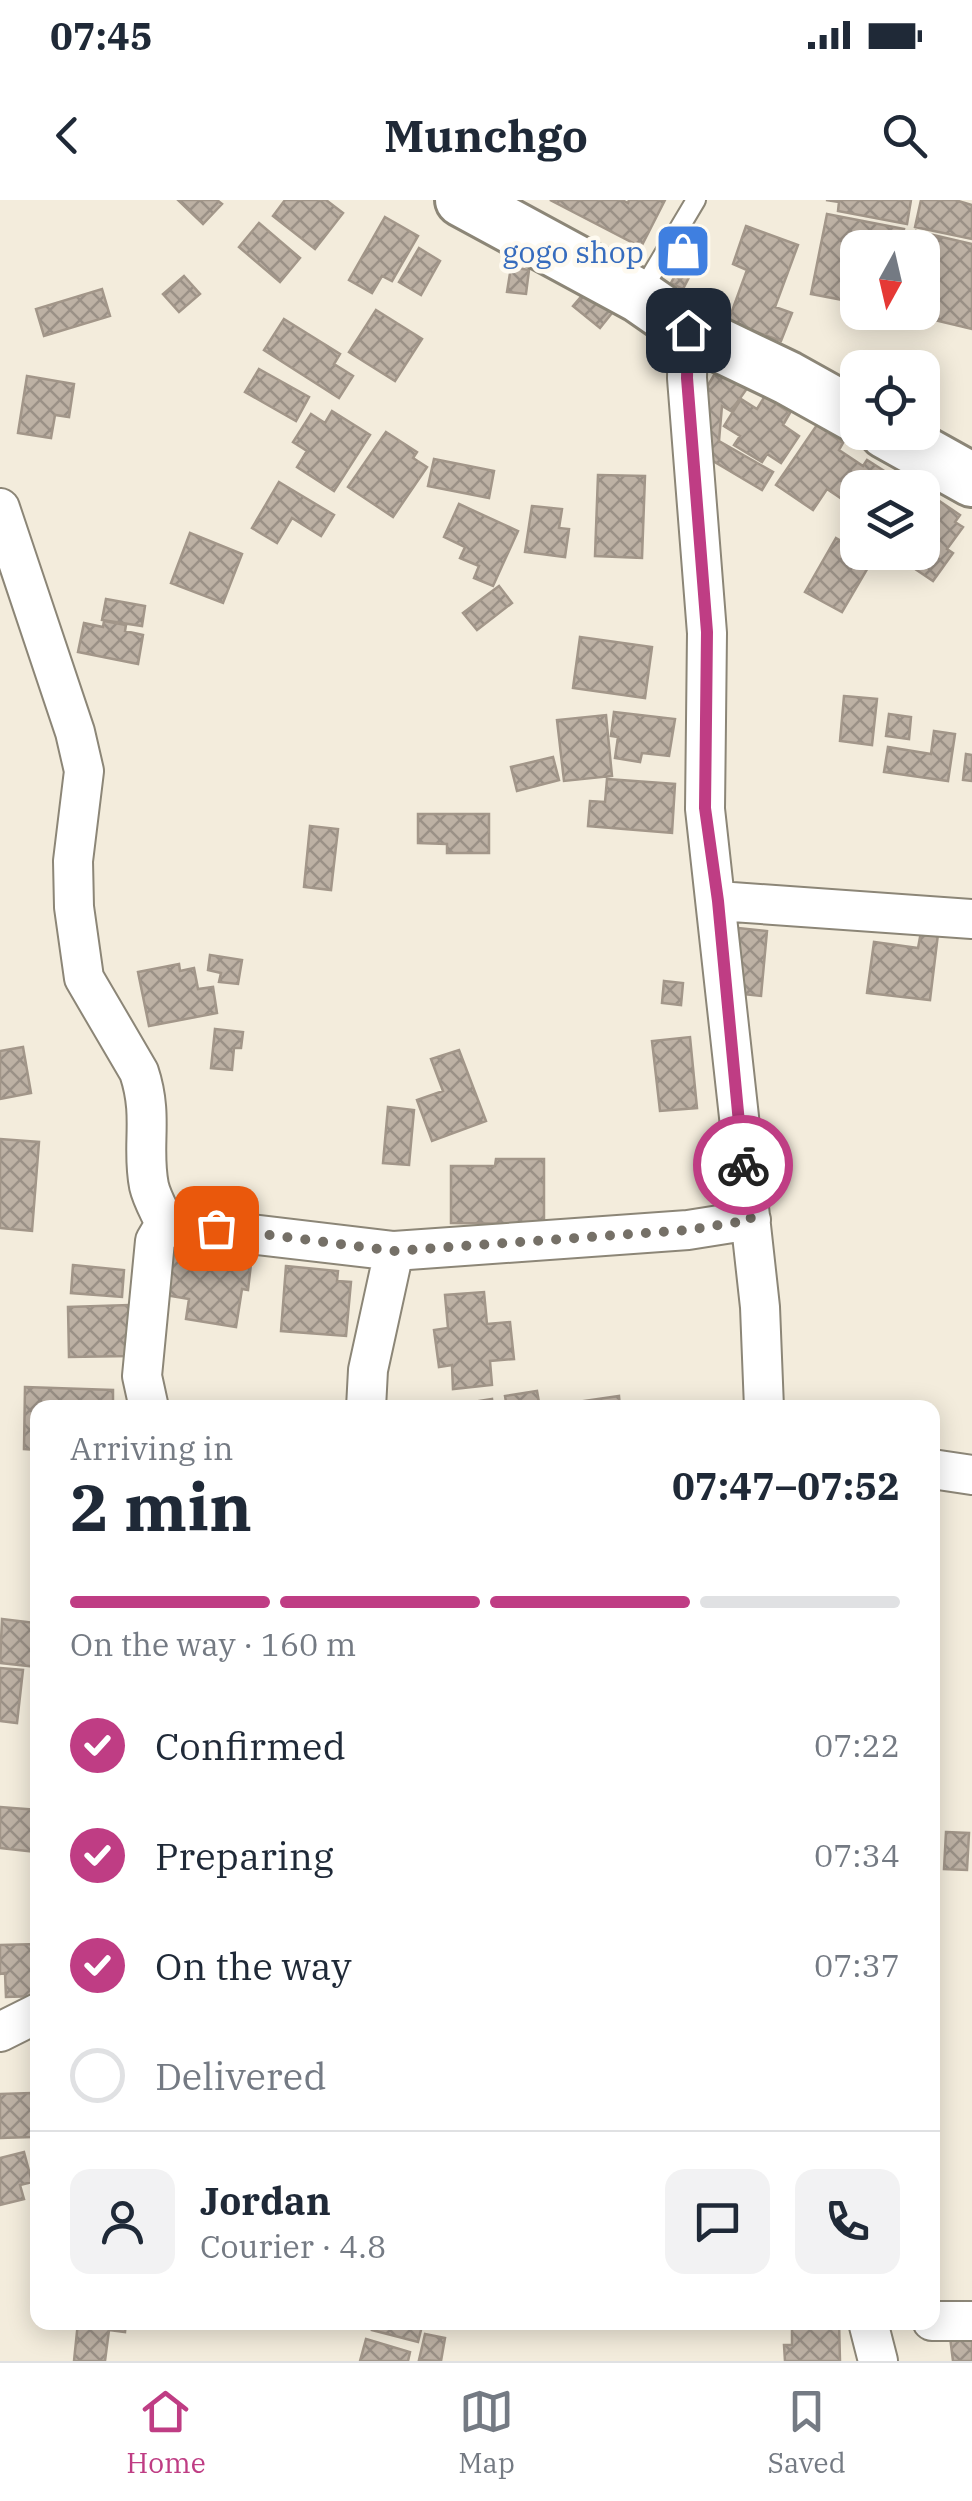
<!DOCTYPE html>
<meta charset="utf-8">
<style>
:root{--surface:#fff;--page:#f2f2f3;--text:#1f2937;--muted:#747a83;--line:#e0e1e3;--accent:#bf3d84}
body{margin:0;font-family:"IBM Plex Serif",serif;background:var(--page);color:var(--text);height:100vh;display:flex;flex-direction:column;font-size:38px;white-space:nowrap}
*{box-sizing:border-box;margin:0}
p{font-size:32px;color:var(--muted)}
.icon{flex:none;width:55px;height:55px;fill:none;stroke:currentColor;stroke-width:2;stroke-linecap:round;stroke-linejoin:round}
.map{position:relative;flex:1;overflow:hidden}
.sheet{position:absolute;left:30px;top:1200px;width:910px;height:930px;display:flex;flex-direction:column;background:var(--surface);border-radius:20px;box-shadow:0 5px 25px #0003}
.sheet>*{flex:none}
.needle{width:65px;rotate:188deg}
.fabs{position:absolute;left:840px;top:30px;display:grid;gap:20px}
.fabs a{display:grid;place-items:center;width:100px;height:100px;border-radius:20px;background:var(--surface);box-shadow:0 5px 25px #0003;font-size:50px}
.pin{position:absolute;display:grid;place-items:center;width:85px;height:85px;color:#fff;margin:-42px;border-radius:20px;box-shadow:0 5px 15px #0006}
.courier{position:absolute;display:grid;place-items:center;width:100px;height:100px;margin:-50px;border:8px solid #bf3d84;border-radius:50%;background:#fff;color:#222;box-shadow:0 2px 12px #0007}
.overview em{font-style:normal;font-weight:700}
.overview div{display:flex;flex-direction:column-reverse}
.overview{display:flex;align-items:center;justify-content:space-between;height:170px;padding:0 40px}
h1{font-size:65px;font-weight:700;line-height:75px}
.bar{display:grid;grid-template-columns:repeat(4,1fr);gap:15px 10px;align-content:center;height:120px;padding:0 40px}
.bar i{height:12px;border-radius:8px;background:var(--line)}
.bar .on{background:var(--accent)}
.bar p{grid-column:span 4}
.line{display:flex;align-items:center;gap:25px;padding:0 40px;border-top:2px solid var(--line)}
.line div{flex:1}
.round{display:grid;place-items:center;flex:none;width:105px;height:105px;border-radius:20px;background:var(--page)}
ol{padding:0 40px;list-style:none}
li{display:flex;align-items:center;gap:30px;height:110px}
li p{margin-inline-start:auto}
li .icon{padding:10px;border-radius:50%;background:var(--accent);color:#fff;stroke-width:4}
li:last-child{color:var(--muted)}
li i{width:55px;height:55px;border:5px solid var(--line);border-radius:50%}
.status{display:flex;justify-content:space-between;align-items:center;height:70px;padding:0 50px;background:var(--surface);direction:ltr}
.status svg{height:28px;fill:currentColor}
header{display:flex;justify-content:space-between;align-items:center;height:130px;padding:0 40px;background:var(--surface);font-size:45px;font-weight:700}
.tab-bar{display:flex;justify-content:space-around;align-items:center;height:140px;border-top:2px solid var(--line);background:var(--surface);font-size:28px;color:var(--muted)}
.tab-bar a{display:grid;justify-items:center;gap:5px}
.tab-bar .on{color:var(--accent)}
.map>svg:first-child{display:block}
.building{fill:url(#building-cross-hatch);stroke:#a29689;stroke-width:2.5}
.lines{fill:none;stroke-linecap:round;stroke-linejoin:round}
.lane-casing{stroke:#8c8677;stroke-width:22}
.street-casing{stroke:#8c8677;stroke-width:42}
.secondary-casing{stroke:#8c8677;stroke-width:58}
.lane{stroke:#fff;stroke-width:18}
.street{stroke:#fff;stroke-width:38}
.secondary{stroke:#fff;stroke-width:52}
.done{stroke:#757067;stroke-width:10;stroke-dasharray:0 18}
.route{stroke:#bf3d84;stroke-width:12}
.labels{text-anchor:middle;dominant-baseline:central;stroke-width:9;stroke-linejoin:round;paint-order:stroke}
.shop-label{font-size:30px;fill:#366cbe;stroke:#fefaf0;text-anchor:end}
</style>
<div class="status"><b>07:45</b><svg viewBox="0 0 49 12"><path d="M0 12V9h3v3zM5 12V6h3v6zM10 12V3h3v9zM15 12V0h3v12zM26 1h20v11H26zM47 4h2v5h-2z"/></svg></div>
<header><svg class="icon" aria-label="back" viewBox="0 0 24 24"><path d="M15 5l-7 7 7 7"/></svg>Munchgo<svg class="icon" aria-label="search" viewBox="0 0 24 24"><circle cx="10" cy="10" r="6"/><path d="M15 15l6 6"/></svg></header>
<div class="map">
<svg width="972" height="2161" viewBox="0 0 972 2161">
<defs>
<pattern id="building-cross-hatch" width="8" height="8" patternUnits="userSpaceOnUse" patternTransform="scale(2.5)"><rect width="8" height="8" fill="#bdb1a4"/><path d="M0 0l8 8M0 8l8-8" fill="none" stroke="#9a9086"/></pattern>
</defs>
<rect width="100%" height="100%" fill="#f3ecdc"/>
<!-- building -->
<path class="building" d="M178,0H217L222,4L203,24Z
M285,0H326L343,13L315,49L273,16Z
M550,0H622L628,3L629,0H665L641,47Z
M826,0H911L907,24L838,11L839,2Z
M921,0H955L972,5V39L915,27Z
M827,14L904,29L900,48H858V103L811,94Z
M385,17L418,36L392,81L382,76L372,93L349,80Z
M259,23L300,58L280,82L239,47Z
M746,26L798,45L775,107L792,113L781,141L728,122L747,70L733,64Z
M916,31L972,44V129L901,112H922V48H913Z
M683,39L704,48L683,89L671,83L679,68L671,64Z
M419,48L440,61L421,95L399,82Z
M511,67L529,70L526,94L507,92Z
M184,76L200,94L179,112L163,94Z
M102,89L110,116L44,136L36,109Z
M585,92L612,113L600,128L573,106Z
M376,110L422,139L395,181L349,152Z
M284,119L340,154L334,164L353,176L339,198L264,150Z
M259,169L309,197L296,221L245,192Z
M717,170L748,187L731,211L722,206L719,241L773,272L762,290L698,252L707,187Z
M27,176L74,184L69,217L55,215L51,238L18,233Z
M765,196L790,213L783,225L799,236L781,263L767,254L762,262L734,245L740,236L724,226L741,199L757,209Z
M332,211L370,235L334,291L297,267L307,251L293,242L311,214L325,223Z
M817,225L843,243L839,250L863,266L867,260L886,272L875,288H858V310L827,289L813,310L776,285Z
M386,232L417,252L413,258L427,267L393,317L348,287Z
M434,259L494,271L489,298L428,286Z
M598,275L645,276L642,358L595,356Z
M279,282L334,315L321,336L292,318L277,343L252,328Z
M929,294L960,315L955,322L963,327L947,349L953,353L933,381L890,352H922V305Z
M459,304L518,331L493,386L474,378L479,366L460,358L465,347L444,337Z
M532,306L562,309L559,328L569,329L565,357L525,352Z
M190,333L242,354L223,403L171,383Z
M836,338L873,359L842,412L805,392Z
M499,386L512,403L477,430L463,413Z
M106,399L145,406L142,426L102,420Z
M104,421L126,425L125,431L143,435L138,464L78,452L84,423L103,427Z
M580,437L652,447L645,498L573,488Z
M844,496L877,499L872,545L840,541Z
M614,512L675,519L669,556L642,553L640,562L615,558L618,537L611,536Z
M889,514L911,517L909,539L886,536Z
M606,515L612,576L564,581L557,520Z
M934,531L955,534L948,581L884,572L888,547L931,554Z
M966,554L972,555V581L963,580Z
M553,557L559,580L517,591L511,567Z
M607,579L675,584L672,633L588,626L590,601L605,602Z
M418,614H489V653H447V644L418,643Z
M310,626L338,629L331,690L304,687Z
M738,728L767,731L761,796L732,793Z
M921,732L938,734L930,800L867,793L874,742L918,748Z
M210,755L242,760L238,784L219,782L221,773L208,770Z
M179,764L180,771L194,768L198,789L213,787L217,813L149,826L138,772Z
M664,781L683,783L681,805L662,803Z
M215,829L243,832L241,848H234L232,870L211,868Z
M690,837L697,908L660,911L652,841Z
M23,847L31,893L0,899V851Z
M459,850L486,921L432,941L417,900L443,891L431,859Z
M388,907L414,910L409,965L383,963Z
M0,939L39,942L32,1031L0,1028Z
M496,959H544V1024L451,1023V966H495Z
M173,1040L248,1045L245,1063L251,1064L248,1090L242,1089L236,1127L186,1119L189,1099L165,1095Z
M73,1065L124,1070L122,1097L71,1093Z
M286,1066L338,1071L337,1081L351,1082L346,1136L281,1131Z
M484,1092L487,1124L510,1122L514,1159L490,1161L492,1185L453,1189L452,1165L439,1167L434,1130L448,1128L445,1095Z
M129,1105L131,1156L69,1157L68,1107Z
M25,1187L113,1190V1208H38V1250L24,1249Z
M537,1191L540,1208H507L505,1196Z
M619,1196L620,1208H571L570,1203Z
M492,1199L493,1208H455L454,1205Z
M2,1419L36,1423L38,1467L0,1463Z
M0,1468L23,1470L17,1523L0,1521Z
M0,1607L38,1610L37,1652L0,1648Z
M946,1632L969,1633L967,1670L944,1669Z
M38,1744V1796L6,1797L5,1773L0,1774V1745Z
M31,1893L32,1937L0,1938V1894Z
M24,1952L32,1982L20,1985L24,1999L0,2005V1958Z
M78,2122H126L125,2132L109,2130L105,2161H74Z
M374,2122H423L418,2142L372,2130Z
M792,2122H839L840,2161H785L784,2145H792Z
M425,2134L445,2138L441,2161L419,2160Z
M972,2135V2161H953L950,2137Z
M366,2139L410,2152L408,2161H360Z"/>
<g class="lines">
<!-- lane casing -->
<g class="lane-casing">
<path id="lane" d="M640,94L696,0"/>
</g>
<!-- street casing -->
<g class="street-casing">
<path id="street" d="M688,130L687,178L707,433L705,609L760,1107L764,1208
M0,308L75,532L84,571L73,661L74,707L84,778L139,872C154,917 141,946 149,986C152,999 160,1012 165,1024
M718,701L972,719
M149,1208L142,1176L155,1041L165,1024L394,1051L688,1030L751,1020
M366,1208L368,1170L394,1051
M932,1269L972,1275
M0,1832L38,1813
M932,2121H972
M868,2122L878,2161"/>
</g>
<!-- secondary casing -->
<g class="secondary-casing">
<path id="secondary" d="M462,0L639,96L688,130L788,178L858,217
M886,232L972,280"/>
</g>
<!-- lane -->
<use href="#lane" class="lane"/>
<!-- street -->
<use href="#street" class="street"/>
<!-- secondary -->
<use href="#secondary" class="secondary"/>
</g>
<g class="lines">
<!-- done -->
<path class="done" d="M216,1028L394,1051L688,1030L751,1020L743,965"/>
<!-- route -->
<path class="route" d="M688,130L687,178L707,432L705,608L718,701L743,965"/>
</g>
<!-- icons -->
<defs>
<g id="shop-square" transform="scale(2.875)"><rect x="-9" y="-9" width="18" height="18" rx="4" fill="#3f7fe0" stroke="#fefaf0"/><path d="M-5-2.5h2.3a2.7 3.5 0 0 1 5.4 0H5L5.5 6h-11ZM-1.5-2.5h3a1.5 2.3 0 0 0-3 0Z" fill="#fff"/></g>
</defs>
<g fill-rule="evenodd">
<use href="#shop-square" x="683" y="51"/>
</g>
<g class="labels">
<!-- shop labels -->
<g class="shop-label">
<text x="644" y="51">gogo shop</text>
</g>
</g>
</svg>
<div class="fabs">
<a><svg class="needle" viewBox="-14 -14 28 28"><path d="M0-13l5 13h-10z" fill="#e53935"/><path d="M0 13l5-13h-10z" fill="#747a83"/></svg></a>
<a><svg class="icon" aria-label="locate" viewBox="0 0 24 24"><circle cx="12" cy="12" r="6"/><path d="M12 2v4M12 18v4M2 12h4M18 12h4"/></svg></a>
<a><svg class="icon" aria-label="layers" viewBox="0 0 24 24"><path d="M12 4l9 5-9 5-9-5zM3 14l9 5 9-5"/></svg></a>
</div>
<div class="pin" style="left:216px;top:1028px;background:#ea580c"><svg class="icon" aria-label="bag" viewBox="0 0 24 24"><path d="M5 8h14l-1 12H6zM9 8a3 3 0 0 1 6 0"/></svg></div>
<div class="pin" style="left:688px;top:130px;background:#1f2937"><svg class="icon" aria-label="home" viewBox="0 0 24 24"><path d="M3 11l9-7 9 7M6 9v11h12V9"/></svg></div>
<div class="courier" style="left:743px;top:965px"><svg class="icon" aria-label="bike" viewBox="0 0 24 24"><circle cx="6" cy="16" r="4"/><circle cx="18" cy="16" r="4"/><path d="M6 16l4-8h5l3 8M10 8l3 8H6M13 5h3"/></svg></div>
<section class="sheet">
<div class="overview"><div><h1>2 min</h1><p>Arriving in</p></div><em>07:47–07:52</em></div>
<div class="bar"><i class="on"></i><i class="on"></i><i class="on"></i><i></i><p>On the way · 160 m</p></div>
<ol>
<li><svg class="icon" aria-label="check" viewBox="0 0 24 24"><path d="M5 12l5 5 9-10"/></svg>Confirmed<p>07:22</p></li>
<li><svg class="icon" aria-label="check" viewBox="0 0 24 24"><path d="M5 12l5 5 9-10"/></svg>Preparing<p>07:34</p></li>
<li><svg class="icon" aria-label="check" viewBox="0 0 24 24"><path d="M5 12l5 5 9-10"/></svg>On the way<p>07:37</p></li>
<li><i></i>Delivered</li>
</ol>
<div class="line" style="height:180px"><a class="round"><svg class="icon" aria-label="person" viewBox="0 0 24 24"><circle cx="12" cy="8" r="4"/><path d="M4 21q1-7 8-7t8 7"/></svg></a><div><b>Jordan</b><p>Courier · 4.8</p></div><a class="round"><svg class="icon" aria-label="chat" viewBox="0 0 24 24"><path d="M4 5h16v11H9l-5 4z"/></svg></a><a class="round"><svg class="icon" aria-label="phone" viewBox="0 0 24 24"><path d="M5 4h4l2 5-3 2q2 4 5 5l2-3 5 2v4C11 20 4 13 5 4z"/></svg></a></div>
</section>
</div>
<nav class="tab-bar">
<a class="on"><svg class="icon" aria-label="home" viewBox="0 0 24 24"><path d="M3 11l9-7 9 7M6 9v11h12V9"/></svg>Home</a>
<a><svg class="icon" aria-label="map" viewBox="0 0 24 24"><path d="M3 6l6-2 6 2 6-2v14l-6 2-6-2-6 2zM9 4v14M15 6v14"/></svg>Map</a>
<a><svg class="icon" aria-label="saved" viewBox="0 0 24 24"><path d="M7 4h10v16l-5-4-5 4z"/></svg>Saved</a>
</nav>
